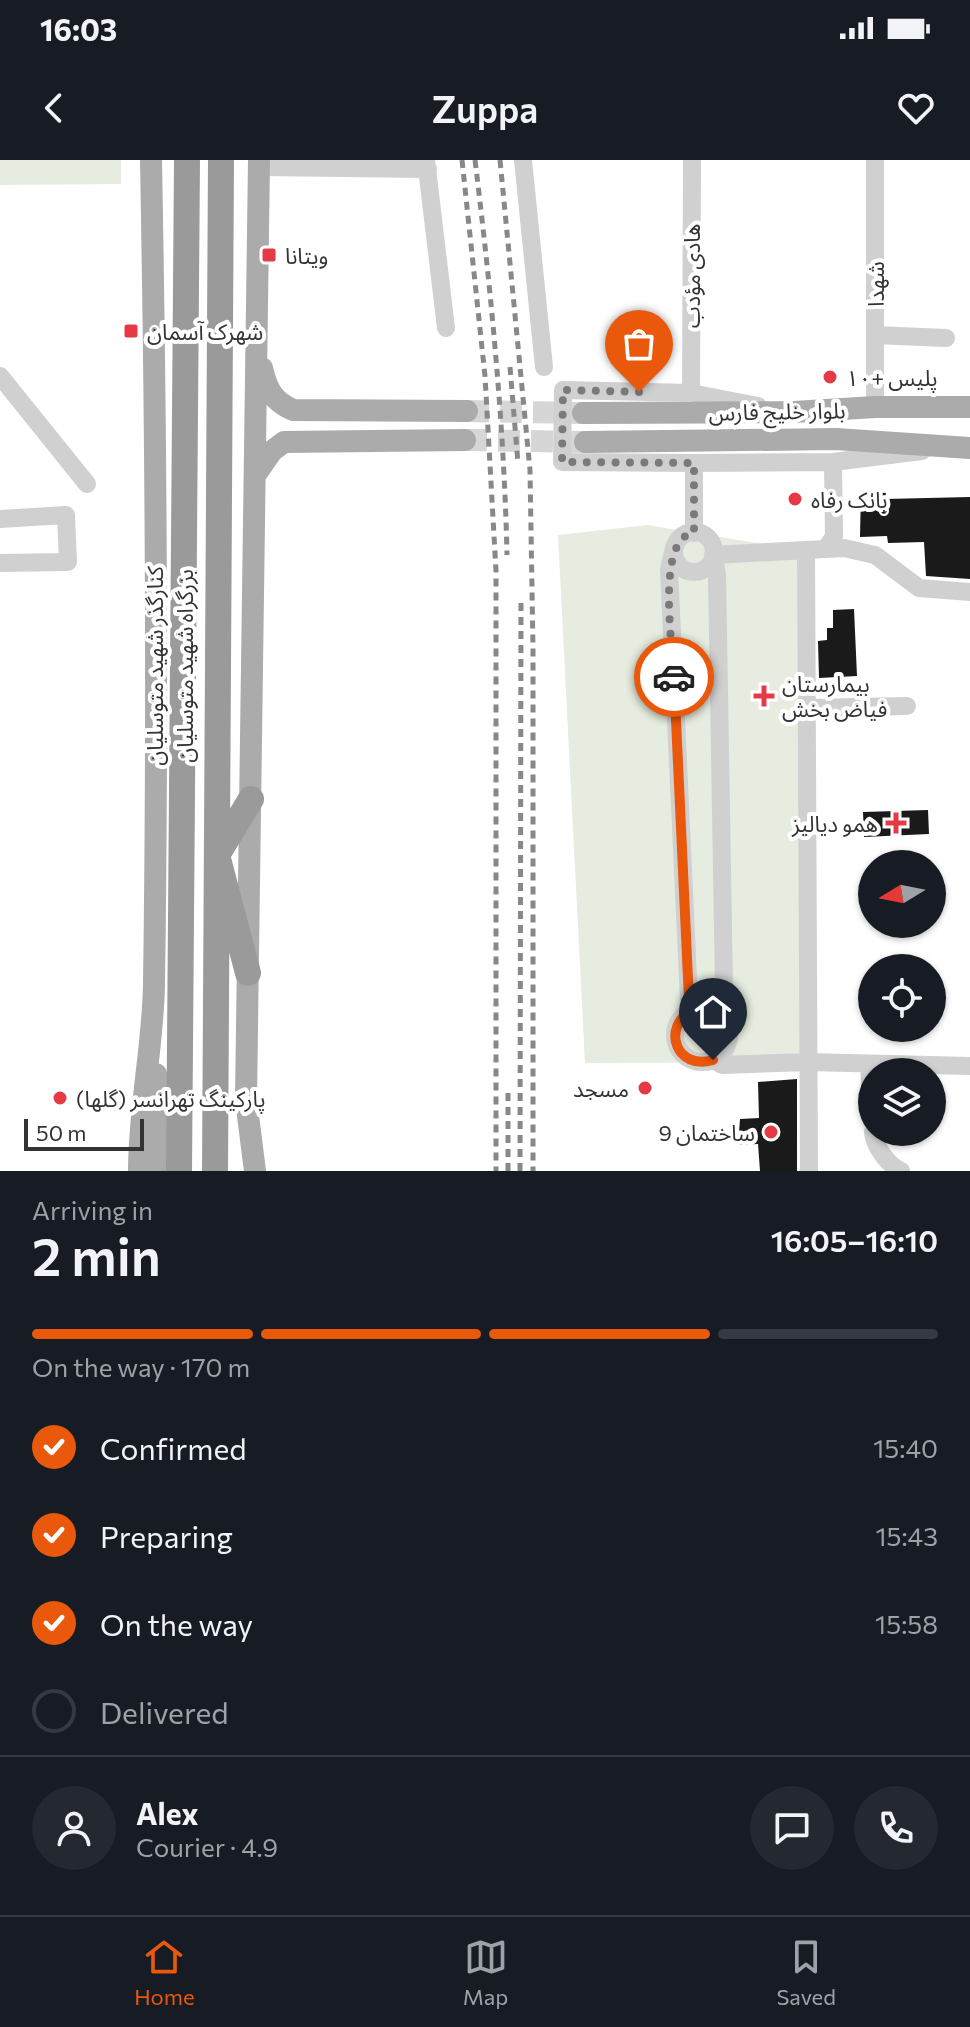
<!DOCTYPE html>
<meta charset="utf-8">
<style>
:root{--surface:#171b24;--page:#242831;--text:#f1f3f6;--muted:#9ea1a6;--line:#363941;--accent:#ea580c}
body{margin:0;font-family:Commissioner,"Noto Sans Arabic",sans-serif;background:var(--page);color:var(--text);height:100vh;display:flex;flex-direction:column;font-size:30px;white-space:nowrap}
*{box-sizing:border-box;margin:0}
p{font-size:26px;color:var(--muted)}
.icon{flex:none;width:44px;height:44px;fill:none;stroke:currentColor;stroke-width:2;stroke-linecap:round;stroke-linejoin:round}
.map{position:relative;height:1011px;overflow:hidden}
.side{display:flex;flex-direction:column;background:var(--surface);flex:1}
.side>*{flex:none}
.needle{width:52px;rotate:260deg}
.fabs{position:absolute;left:858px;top:690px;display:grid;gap:16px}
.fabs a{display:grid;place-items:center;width:88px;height:88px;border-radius:50%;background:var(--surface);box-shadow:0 2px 6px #0004;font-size:40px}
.scale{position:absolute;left:24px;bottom:20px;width:120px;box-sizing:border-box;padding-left:8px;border:4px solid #333;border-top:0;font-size:22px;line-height:28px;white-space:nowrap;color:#333;-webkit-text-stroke:6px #fff;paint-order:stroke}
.pin{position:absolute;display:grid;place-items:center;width:68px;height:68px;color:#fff;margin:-82px -34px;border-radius:50% 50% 50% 0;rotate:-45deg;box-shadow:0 0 8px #0007}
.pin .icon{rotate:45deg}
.courier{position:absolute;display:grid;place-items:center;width:80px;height:80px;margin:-40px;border:6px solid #ea580c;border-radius:50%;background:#fff;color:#222;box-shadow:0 2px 10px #0007}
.head em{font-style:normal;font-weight:600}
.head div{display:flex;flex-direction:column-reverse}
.head{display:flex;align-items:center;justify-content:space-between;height:136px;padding:0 32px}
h1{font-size:52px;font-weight:600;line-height:60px}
.bar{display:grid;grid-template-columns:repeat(4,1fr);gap:12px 8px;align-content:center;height:96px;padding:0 32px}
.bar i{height:10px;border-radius:6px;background:var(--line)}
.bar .active{background:var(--accent)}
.bar p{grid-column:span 4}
.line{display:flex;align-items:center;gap:20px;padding:0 32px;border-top:2px solid var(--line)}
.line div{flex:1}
.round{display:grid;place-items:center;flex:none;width:84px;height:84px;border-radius:42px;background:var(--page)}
ol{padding:0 32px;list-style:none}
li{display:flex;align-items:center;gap:24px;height:88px}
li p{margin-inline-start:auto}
li .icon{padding:8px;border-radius:50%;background:var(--accent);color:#fff;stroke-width:4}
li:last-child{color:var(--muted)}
li i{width:44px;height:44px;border:4px solid var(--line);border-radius:50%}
.status{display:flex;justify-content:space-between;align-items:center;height:56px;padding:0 40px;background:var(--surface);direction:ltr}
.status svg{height:22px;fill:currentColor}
header{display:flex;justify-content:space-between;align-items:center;height:104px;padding:0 32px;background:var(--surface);font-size:36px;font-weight:600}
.dock{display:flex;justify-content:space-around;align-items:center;height:112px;border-top:2px solid var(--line);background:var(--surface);font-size:22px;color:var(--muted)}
.dock a{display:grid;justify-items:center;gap:4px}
.dock .active{color:var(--accent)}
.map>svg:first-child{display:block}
.green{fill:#e6ecdf}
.building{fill:#1a1a1a}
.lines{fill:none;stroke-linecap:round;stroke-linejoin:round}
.major-tunnel{stroke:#d6d6d6;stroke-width:22;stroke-dasharray:22 11;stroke-linecap:butt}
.minor{stroke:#d0d0d0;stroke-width:18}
.major{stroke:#ababab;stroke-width:22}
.highway{stroke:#9a9a9a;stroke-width:26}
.rail{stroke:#888;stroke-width:5;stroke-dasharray:8 6;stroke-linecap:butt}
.minor-bridge{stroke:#d0d0d0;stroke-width:18}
.done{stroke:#7a7a7a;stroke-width:8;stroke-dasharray:0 14.4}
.route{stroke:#ea580c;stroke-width:10}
.poi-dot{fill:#e63946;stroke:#fff;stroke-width:3}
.labels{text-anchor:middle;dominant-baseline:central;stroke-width:8;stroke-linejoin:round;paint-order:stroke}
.poi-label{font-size:22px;fill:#333;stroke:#fff;text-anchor:start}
.street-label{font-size:22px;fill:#333;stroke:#fff}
</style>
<div class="status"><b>16:03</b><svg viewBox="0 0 49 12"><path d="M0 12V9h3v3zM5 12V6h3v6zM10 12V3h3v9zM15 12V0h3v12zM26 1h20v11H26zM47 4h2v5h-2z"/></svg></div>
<header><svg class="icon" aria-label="back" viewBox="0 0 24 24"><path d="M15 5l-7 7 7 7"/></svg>Zuppa<svg class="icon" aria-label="heart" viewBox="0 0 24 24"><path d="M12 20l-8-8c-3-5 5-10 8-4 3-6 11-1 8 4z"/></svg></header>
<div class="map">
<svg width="970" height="1011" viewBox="0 0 970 1011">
<rect width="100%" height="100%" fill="#fff"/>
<!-- green -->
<path class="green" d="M0,0H121V24L0,25Z
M647,365L806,391L808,902L585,903L558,375Z"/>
<!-- building -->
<path class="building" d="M861,331L886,333L885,339L970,337V419L926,416L924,382L888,383L887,376L860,377Z
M854,449L857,516L819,518L818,481L827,480V468H833V450Z
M928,650L929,674L864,677L863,652Z
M797,919V1011H760L758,984L738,985L740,959L759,958L758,922Z"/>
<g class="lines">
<!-- major-tunnel -->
<path class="major-tunnel" d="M467,251L582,253
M465,280L585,282"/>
<!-- minor -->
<path class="minor" d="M426,0L446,168
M523,0L544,207
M692,0L691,233L758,246
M259,7L428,9
M875,175L946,178
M0,216L87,324
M875,247V0
M0,359L66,355L68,402L0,403
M674 392a20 20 0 1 1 40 0a20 20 0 1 1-40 0Z
M694,373V303L833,302L922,291
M827,387L834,376L833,302
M674,388L669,409L689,840L693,849
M806,391L809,1011
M807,548L907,546
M675 875a27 27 0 1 1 54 0a27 27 0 1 1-54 0Z
M711,849L724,828L717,414L713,395L844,388L875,395L919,428L970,432
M713,900L722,905L808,902L970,906
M869,905L872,961
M873,972C874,986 888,1005 901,1011"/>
<!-- major -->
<path class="major" d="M262,208C267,230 273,241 293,250L467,251
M583,253L794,252L875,247H970
M585,282L836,279L970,288
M256,314L272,291L284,282L465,280
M156,914L158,1011
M139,1011C139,948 153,887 154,824C158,549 156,274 151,0
M255,1011L246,940L259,0"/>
<!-- highway -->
<path class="highway" d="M248,813L217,695L251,639
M179,1011L187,0
M215,1011L221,0"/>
<!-- rail -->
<path class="rail" d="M462,0L485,216L496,411V1011
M475,0C491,131 504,263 507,395
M500,0L530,310L533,489V1011
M510,207L518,303
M508,1011V927
M520,1011L521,443"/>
<!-- minor-bridge -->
<path class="minor-bridge" d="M691,233L563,230L562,302L694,303"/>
</g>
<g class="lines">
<!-- done -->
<path class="done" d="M639,232L563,230L562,302L694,303V373C655,377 673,488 674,517"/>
<!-- route -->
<path class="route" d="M674,517L689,840L693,849C660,868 677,911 713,900"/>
</g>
<!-- markers -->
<g class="poi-dot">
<rect x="261" y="87" width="16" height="16" rx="4"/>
<rect x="123" y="163" width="16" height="16" rx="4"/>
<circle cx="830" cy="217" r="8"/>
<circle cx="795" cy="339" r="8"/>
<path d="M760 524h8v8h8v8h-8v8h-8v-8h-8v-8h8z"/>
<path d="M892 651h8v8h8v8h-8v8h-8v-8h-8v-8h8z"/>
<circle cx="645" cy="928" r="8"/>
<circle cx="60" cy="938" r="8"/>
<circle cx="771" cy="972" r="8"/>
</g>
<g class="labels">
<!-- poi labels -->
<g class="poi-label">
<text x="285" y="95">ویتانا</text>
<text x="147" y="171">شهرک آسمان</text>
<text x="846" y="217">پلیس +۱۰</text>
<text x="811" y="339">بانک رفاه</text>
<text x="782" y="523">بیمارستان<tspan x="782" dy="25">فیاض بخش</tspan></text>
<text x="878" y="663" text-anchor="end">همو دیالیز</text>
<text x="629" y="928" text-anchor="end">مسجد</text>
<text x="76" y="938">پارکینگ تهرانسر (گلها)</text>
<text x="755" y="972" text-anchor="end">ساختمان 9</text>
</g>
<!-- street labels -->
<g class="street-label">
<text transform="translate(691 116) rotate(-90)">هادی مؤدب</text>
<text transform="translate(875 124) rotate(-90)">شهدا</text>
<text transform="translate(777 251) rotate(-1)">بلوار خلیج فارس</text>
<text transform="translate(154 506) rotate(-90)">کنارگذر شهید متوسلیان</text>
<text transform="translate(184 506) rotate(-90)">بزرگراه شهید متوسلیان</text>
</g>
</g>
</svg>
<div class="fabs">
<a><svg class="needle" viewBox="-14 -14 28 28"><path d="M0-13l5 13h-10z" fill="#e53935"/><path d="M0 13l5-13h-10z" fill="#9ea1a6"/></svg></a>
<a><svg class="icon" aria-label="locate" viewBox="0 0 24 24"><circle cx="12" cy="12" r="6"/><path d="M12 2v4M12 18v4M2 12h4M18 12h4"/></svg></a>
<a><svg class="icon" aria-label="layers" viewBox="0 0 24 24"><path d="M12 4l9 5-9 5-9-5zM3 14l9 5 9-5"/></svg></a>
</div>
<div class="scale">50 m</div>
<div class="pin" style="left:639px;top:232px;background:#ea580c"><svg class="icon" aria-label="bag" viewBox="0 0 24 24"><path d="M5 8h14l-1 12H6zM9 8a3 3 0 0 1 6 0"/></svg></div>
<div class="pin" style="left:713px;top:900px;background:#1f2937"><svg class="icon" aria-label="home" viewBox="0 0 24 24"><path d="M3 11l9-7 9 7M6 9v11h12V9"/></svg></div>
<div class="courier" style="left:674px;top:517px"><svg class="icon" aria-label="car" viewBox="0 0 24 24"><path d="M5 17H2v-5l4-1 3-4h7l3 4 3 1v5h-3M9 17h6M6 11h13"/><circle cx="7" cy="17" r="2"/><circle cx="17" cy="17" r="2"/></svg></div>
</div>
<section class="side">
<div class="head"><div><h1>2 min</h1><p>Arriving in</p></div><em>16:05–16:10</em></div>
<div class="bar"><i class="active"></i><i class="active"></i><i class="active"></i><i></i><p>On the way · 170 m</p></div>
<ol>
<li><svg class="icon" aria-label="check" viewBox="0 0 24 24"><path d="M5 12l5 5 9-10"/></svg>Confirmed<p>15:40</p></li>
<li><svg class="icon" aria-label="check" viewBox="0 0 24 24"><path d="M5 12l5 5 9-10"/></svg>Preparing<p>15:43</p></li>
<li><svg class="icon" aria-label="check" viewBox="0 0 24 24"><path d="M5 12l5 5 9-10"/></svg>On the way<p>15:58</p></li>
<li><i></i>Delivered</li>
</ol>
<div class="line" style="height:144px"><a class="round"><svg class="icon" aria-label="person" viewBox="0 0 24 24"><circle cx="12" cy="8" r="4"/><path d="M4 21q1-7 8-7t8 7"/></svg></a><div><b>Alex</b><p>Courier · 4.9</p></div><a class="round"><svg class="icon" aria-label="chat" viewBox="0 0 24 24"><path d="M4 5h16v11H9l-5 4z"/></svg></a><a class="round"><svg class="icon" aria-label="phone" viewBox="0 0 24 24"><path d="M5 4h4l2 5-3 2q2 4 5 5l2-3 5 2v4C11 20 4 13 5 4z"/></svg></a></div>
</section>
<nav class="dock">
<a class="active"><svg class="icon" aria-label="home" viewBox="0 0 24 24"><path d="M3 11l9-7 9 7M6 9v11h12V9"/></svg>Home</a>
<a><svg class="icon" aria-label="map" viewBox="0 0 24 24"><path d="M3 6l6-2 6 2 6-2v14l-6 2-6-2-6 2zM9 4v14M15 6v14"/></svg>Map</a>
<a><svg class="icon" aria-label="saved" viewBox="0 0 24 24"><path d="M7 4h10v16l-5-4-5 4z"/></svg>Saved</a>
</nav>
